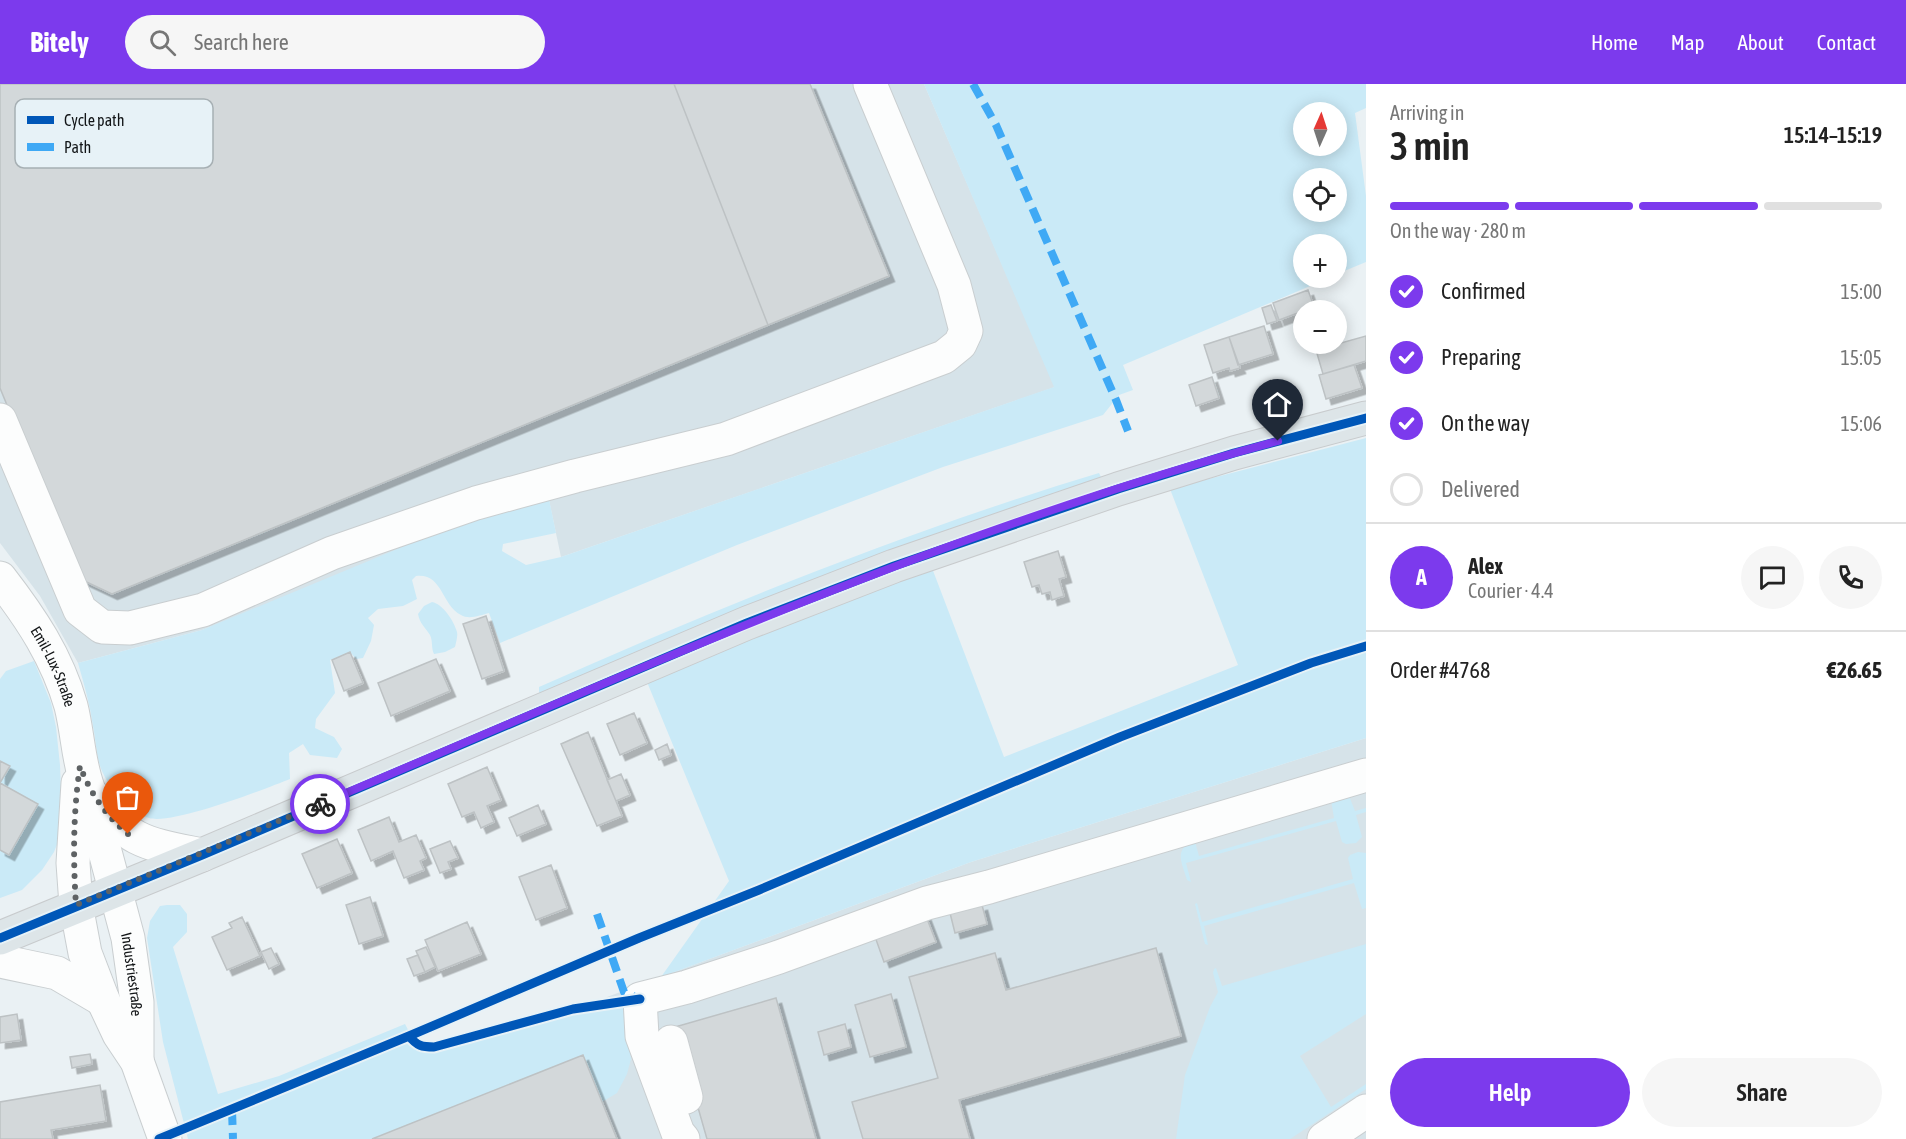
<!DOCTYPE html>
<meta charset="utf-8">
<style>
:root{--surface:#fff;--page:#f6f6f6;--text:#222;--muted:#767676;--line:#e0e0e0;--accent:#7c3aed}
body{margin:0;font-family:"Asap Condensed",sans-serif;background:var(--page);color:var(--text);height:100vh;display:flex;flex-direction:column;font-size:22px;white-space:nowrap}
*{box-sizing:border-box;margin:0}
p{font-size:20px;color:var(--muted)}
.icon{flex:none;width:33px;height:33px;fill:none;stroke:currentColor;stroke-width:2;stroke-linecap:round;stroke-linejoin:round}
.map{position:relative;flex:1;overflow:hidden}
.details{display:flex;flex-direction:column;background:var(--surface);width:540px}
.details>*{flex:none}
.needle{width:39px;rotate:3deg}
.tools{position:absolute;left:1293px;top:18px;display:grid;gap:12px}
.tools a{display:grid;place-items:center;width:54px;height:54px;border-radius:50%;background:var(--surface);box-shadow:0 3px 15px #0003;font-size:30px}
.pin{position:absolute;display:grid;place-items:center;width:51px;height:51px;color:#fff;margin:-62px -26px;border-radius:50% 50% 50% 0;rotate:-45deg;box-shadow:0 0 6px #0007}
.pin .icon{rotate:45deg}
.courier{position:absolute;display:grid;place-items:center;width:60px;height:60px;margin:-30px;border:4px solid #7c3aed;border-radius:50%;background:#fff;color:#222;box-shadow:0 2px 8px #0007}
.head em{font-style:normal;font-weight:600}
.head div{display:flex;flex-direction:column-reverse}
.head{display:flex;align-items:center;justify-content:space-between;height:102px;padding:0 24px}
h1{font-size:39px;font-weight:600;line-height:45px}
.bar{display:grid;grid-template-columns:repeat(4,1fr);gap:9px 6px;align-content:center;height:72px;padding:0 24px}
.bar i{height:8px;border-radius:4px;background:var(--line)}
.bar .current{background:var(--accent)}
.bar p{grid-column:span 4}
.line{display:flex;align-items:center;gap:15px;padding:0 24px;border-top:2px solid var(--line)}
.line div{flex:1}
.round{display:grid;place-items:center;flex:none;width:63px;height:63px;border-radius:32px;background:var(--page)}
ol{padding:0 24px;list-style:none}
li{display:flex;align-items:center;gap:18px;height:66px}
li p{margin-inline-start:auto}
li .icon{padding:6px;border-radius:50%;background:var(--accent);color:#fff;stroke-width:4}
li:last-child{color:var(--muted)}
li i{width:33px;height:33px;border:3px solid var(--line);border-radius:50%}
.cta{display:flex;gap:12px;margin-top:auto;padding:12px 24px}
.cta a{flex:1;height:69px;border-radius:36px;background:var(--accent);color:#fff;font-size:24px;font-weight:600;line-height:69px;text-align:center}
.cta a+a{background:var(--page);color:var(--text)}
header{display:flex;align-items:center;gap:36px;box-sizing:border-box;height:84px;padding:0 30px;background:var(--accent);color:#fff}
header strong{font-size:28px}
nav{display:flex;gap:33px;margin-inline-start:auto;font-size:21px}
.search{width:420px;height:54px;background:var(--page);display:flex;align-items:center;gap:15px;box-sizing:border-box;padding:0 21px;border-radius:33px;color:var(--muted);font-size:22px}
main{display:flex;flex:1;min-height:0}
.map>svg:first-child{display:block}
.built{fill:#d6e3e9}
.green{fill:#caeaf7;fill-rule:evenodd}
.building{fill:#d3d8da;stroke:#bdc2c4;stroke-width:1.5;filter:url(#shadow)}
.lines{fill:none;stroke-linecap:round;stroke-linejoin:round}
.minor-casing{stroke:#c9ced0;stroke-width:35}
.major-casing{stroke:#c8cbcd;stroke-width:35}
.minor{stroke:#fcfdfd;stroke-width:33}
.major{stroke:#dde5e8;stroke-width:33}
.quiet{stroke:#3fa9f5;stroke-width:8;stroke-dasharray:15 8;stroke-linecap:butt}
.cycleway-casing{stroke:#e7f2f7;stroke-width:13}
.cycleway{stroke:#0057b8;stroke-width:9}
.done{stroke:#5e6264;stroke-width:6;stroke-dasharray:0 10.8}
.route{stroke:#7c3aed;stroke-width:8}
.labels{text-anchor:middle;dominant-baseline:central;stroke-width:6;stroke-linejoin:round;paint-order:stroke}
.street-label{font-size:15px;fill:#121517;stroke:#e7f2f7}
.key{fill:#e7f2f7;stroke:#a7b0b4;stroke-width:1.5}
.key-label{font-size:16px;fill:#121517}
</style>
<header>
<strong>Bitely</strong>
<div class="search"><svg class="icon" aria-label="search" viewBox="0 0 24 24"><circle cx="10" cy="10" r="6"/><path d="M15 15l6 6"/></svg>Search here</div>
<nav><a>Home</a><a>Map</a><a>About</a><a>Contact</a></nav>
</header>
<main>
<div class="map">
<svg width="1366" height="1055" viewBox="0 0 1366 1055">
<defs>
<filter id="shadow"><feDropShadow dx="5.5" dy="5.5" stdDeviation="0" flood-color="#0004"/></filter>
</defs>
<rect width="100%" height="100%" fill="#eaf1f4"/>
<!-- built -->
<path class="built" d="M0,0H924L1055,303L561,473L549,416L202,546L78,579L40,512L0,459Z
M1366,654V1055H271L419,967L433,968L456,963L568,931L604,924L607,913L971,778Z"/>
<!-- green -->
<path class="green" d="M924,0H1366V24L1355,29L1366,112V178L1337,190L1336,160H1304V194H1329L1123,281L1133,306L1119,311L1103,331L943,383L737,461L500,559L489,529C481,531 469,536 461,531C441,521 443,489 416,492L412,496L417,515L403,522L378,525L368,534L374,541L371,557L363,574L356,575L350,568L330,576L335,609L316,635L315,644L334,653L342,665L337,674L310,671L303,660L289,669L290,695C265,705 173,741 149,734C128,728 111,707 102,687C96,674 96,656 93,642C90,621 84,600 78,579L202,546L460,439L549,415L556,449L503,460L502,467L526,481L561,473L1054,303ZM1304,28H1336V62H1304ZM1304,94H1336V128H1304Z
M1366,354V654L971,778L661,893L729,797L647,598L793,537L932,484L1004,673L1238,581L1170,405Z
M1099,389L1101,393L888,468L539,609V603C722,522 907,447 1099,389Z
M432,518C443,520 454,537 457,548C458,552 456,558 455,563L445,568L434,570C431,564 433,557 430,551C425,543 420,540 418,530L424,522Z
M34,577L51,619L56,643L60,681L62,733L60,753L54,768L42,786L22,806L0,814V595L6,587Z
M1349,712L1355,727L1366,724V728L1356,731L1362,753L1356,759L1346,760L1342,758L1336,737L1186,779L1191,798L1187,796C1181,776 1174,768 1194,754L1199,772L1334,734L1331,716Z
M1358,768L1366,769V824L1362,825L1354,799L1204,842L1208,861L1205,860L1195,820L1197,819L1202,838L1353,795L1348,774L1350,771Z
M167,821H180L187,830V848L173,863L218,1010L279,992L405,940L419,967L433,968L456,963L568,931L618,922L629,924L627,948L631,975L627,990L617,1009L602,1018L583,971L372,1055H188L163,958L147,854L150,837L160,822Z
M1366,860V930L1300,972L1331,1023L1366,1000V1005L1290,1055H1176L1185,991L1210,923L1218,908L1213,889L1214,885L1216,884L1222,902Z"/>
<!-- building -->
<path class="building" d="M0,0H674L768,241L112,510L78,494L0,304Z
M674,0H810L889,192L768,241Z
M1308,206L1314,223L1279,236L1273,219Z
M1271,221L1277,237L1267,240L1262,224Z
M1264,242L1273,270L1238,281L1229,253Z
M1366,252V277L1323,290L1316,266Z
M1229,253L1240,284L1230,287L1229,284L1213,289L1204,261Z
M1354,281L1362,304L1326,315L1319,291Z
M1212,293L1219,314L1196,322L1189,301Z
M1058,467L1066,493L1059,495L1064,512L1052,516L1050,508L1042,510L1039,501L1032,503L1024,478Z
M486,532L504,587L482,595L463,540Z
M350,568L363,599L344,607L332,576Z
M436,575L450,607L391,632L378,599Z
M634,629L647,659L620,671L607,640Z
M588,648L622,732L597,742L561,660Z
M667,660L671,671L659,676L655,666Z
M0,677L10,682L0,699Z
M487,683L501,716L487,722L494,738L481,744L474,728L462,733L448,700Z
M621,690L630,711L616,717L607,696Z
M0,699L38,720L9,771L0,766Z
M538,721L546,740L517,752L509,734Z
M389,733L399,758L416,751L426,774L420,777L424,786L404,794L393,767L371,777L358,746Z
M337,755L352,789L317,804L302,770Z
M450,757L458,774L448,778L451,785L440,789L430,765Z
M551,781L567,824L536,836L519,793Z
M370,813L383,852L359,860L346,821Z
M982,821L987,840L955,849L950,829Z
M924,827L936,858L884,878L873,847Z
M242,833L260,872L227,886L212,853L232,844L229,839Z
M467,838L481,870L438,887L425,856Z
M426,863L435,883L425,888L416,867Z
M271,864L279,880L269,885L261,868Z
M1156,864L1181,952L959,1016L970,1055H863L852,1018L938,994L909,893L995,869L1006,906Z
M418,871L425,888L414,892L407,875Z
M891,910L906,963L870,973L855,921Z
M776,914L816,1055H707L675,943Z
M17,930L21,956L0,959V933Z
M845,940L851,963L824,971L818,948Z
M90,970L92,980L72,984L70,973Z
M583,971L617,1055H372Z
M100,1001L106,1037L51,1046L53,1055H0V1018Z"/>
<g class="lines">
<!-- minor casing -->
<g class="minor-casing">
<g id="minor">
<path d="M0,336L80,526L102,543L130,544L203,526L332,469L476,419L575,392L726,355L944,273L960,260L966,247L954,201L870,0"/>
<path id="s1" d="M0,494C31,534 57,573 71,622C78,650 78,677 88,704L128,854L137,918V977"/>
<path d="M78,699L73,779L76,821L85,869L103,916L119,950L137,977L165,1055"/>
<path d="M94,713C128,759 148,760 202,771"/>
<path d="M0,877L57,889L103,916"/>
<path d="M671,958L686,1013"/>
<path d="M683,1055L678,1049L642,952L640,915L687,903L779,873L927,819L989,803L1366,691"/>
<path d="M1324,1055L1366,1027"/>
</g>
</g>
<!-- major casing -->
<g class="major-casing">
<path id="major" d="M0,854L202,771L747,539L894,482L1118,405L1234,369L1366,334"/>
</g>
<!-- minor -->
<use href="#minor" class="minor"/>
<!-- major -->
<use href="#major" class="major"/>
<!-- quiet -->
<path class="quiet" d="M973,0L996,41L1116,316L1128,347
M597,830L624,908L637,914
M232,1026L233,1055"/>
<!-- cycleway casing -->
<g class="cycleway-casing">
<path id="cycleway" d="M0,854L202,771L747,539L894,482L1118,405L1234,369L1366,334
M409,952C417,962 422,963 434,963L573,925L640,915
M159,1055L409,952L639,854L759,806L1120,653L1311,579L1366,562"/>
</g>
<!-- cycleway -->
<use href="#cycleway" class="cycleway"/>
</g>
<g class="lines">
<!-- done -->
<path class="done" d="M128,750C106,732 90,709 80,682C73,729 73,775 76,821L320,720"/>
<!-- route -->
<path class="route" d="M320,720C635,587 947,446 1278,357"/>
</g>
<g class="labels">
<!-- street labels -->
<g class="street-label">
<text stroke="none"><textPath href="#s1" startOffset="104">Emil-Lux-Straße</textPath></text>
<text stroke="none"><textPath href="#s1" startOffset="423">Industriestraße</textPath></text>
</g>
</g>
<!-- legend -->
<rect x="15" y="15" width="198" height="69" rx="9" class="key"/>
<rect x="27" y="32" width="27" height="8" fill="#0057b8"/>
<rect x="27" y="59" width="27" height="8" fill="#3fa9f5"/>
<g class="key-label">
<text x="64" y="42">Cycle path</text>
<text x="64" y="69">Path</text>
</g>
</svg>
<div class="tools">
<a><svg class="needle" viewBox="-14 -14 28 28"><path d="M0-13l5 13h-10z" fill="#e53935"/><path d="M0 13l5-13h-10z" fill="#767676"/></svg></a>
<a><svg class="icon" aria-label="locate" viewBox="0 0 24 24"><circle cx="12" cy="12" r="6"/><path d="M12 2v4M12 18v4M2 12h4M18 12h4"/></svg></a>
<a>+</a>
<a>−</a>
</div>
<div class="pin" style="left:128px;top:750px;background:#ea580c"><svg class="icon" aria-label="bag" viewBox="0 0 24 24"><path d="M5 8h14l-1 12H6zM9 8a3 3 0 0 1 6 0"/></svg></div>
<div class="pin" style="left:1278px;top:357px;background:#1f2937"><svg class="icon" aria-label="home" viewBox="0 0 24 24"><path d="M3 11l9-7 9 7M6 9v11h12V9"/></svg></div>
<div class="courier" style="left:320px;top:720px"><svg class="icon" aria-label="bike" viewBox="0 0 24 24"><circle cx="6" cy="16" r="4"/><circle cx="18" cy="16" r="4"/><path d="M6 16l4-8h5l3 8M10 8l3 8H6M13 5h3"/></svg></div>
</div>
<section class="details">
<div class="head"><div><h1>3 min</h1><p>Arriving in</p></div><em>15:14–15:19</em></div>
<div class="bar"><i class="current"></i><i class="current"></i><i class="current"></i><i></i><p>On the way · 280 m</p></div>
<ol>
<li><svg class="icon" aria-label="check" viewBox="0 0 24 24"><path d="M5 12l5 5 9-10"/></svg>Confirmed<p>15:00</p></li>
<li><svg class="icon" aria-label="check" viewBox="0 0 24 24"><path d="M5 12l5 5 9-10"/></svg>Preparing<p>15:05</p></li>
<li><svg class="icon" aria-label="check" viewBox="0 0 24 24"><path d="M5 12l5 5 9-10"/></svg>On the way<p>15:06</p></li>
<li><i></i>Delivered</li>
</ol>
<div class="line" style="height:108px"><b class="round" style="background:var(--accent);color:#fff">A</b><div><b>Alex</b><p>Courier · 4.4</p></div><a class="round"><svg class="icon" aria-label="chat" viewBox="0 0 24 24"><path d="M4 5h16v11H9l-5 4z"/></svg></a><a class="round"><svg class="icon" aria-label="phone" viewBox="0 0 24 24"><path d="M5 4h4l2 5-3 2q2 4 5 5l2-3 5 2v4C11 20 4 13 5 4z"/></svg></a></div>
<div class="line" style="height:78px"><div>Order #4768</div><b>€26.65</b></div>
<div class="cta"><a>Help</a><a>Share</a></div>
</section>
</main>
